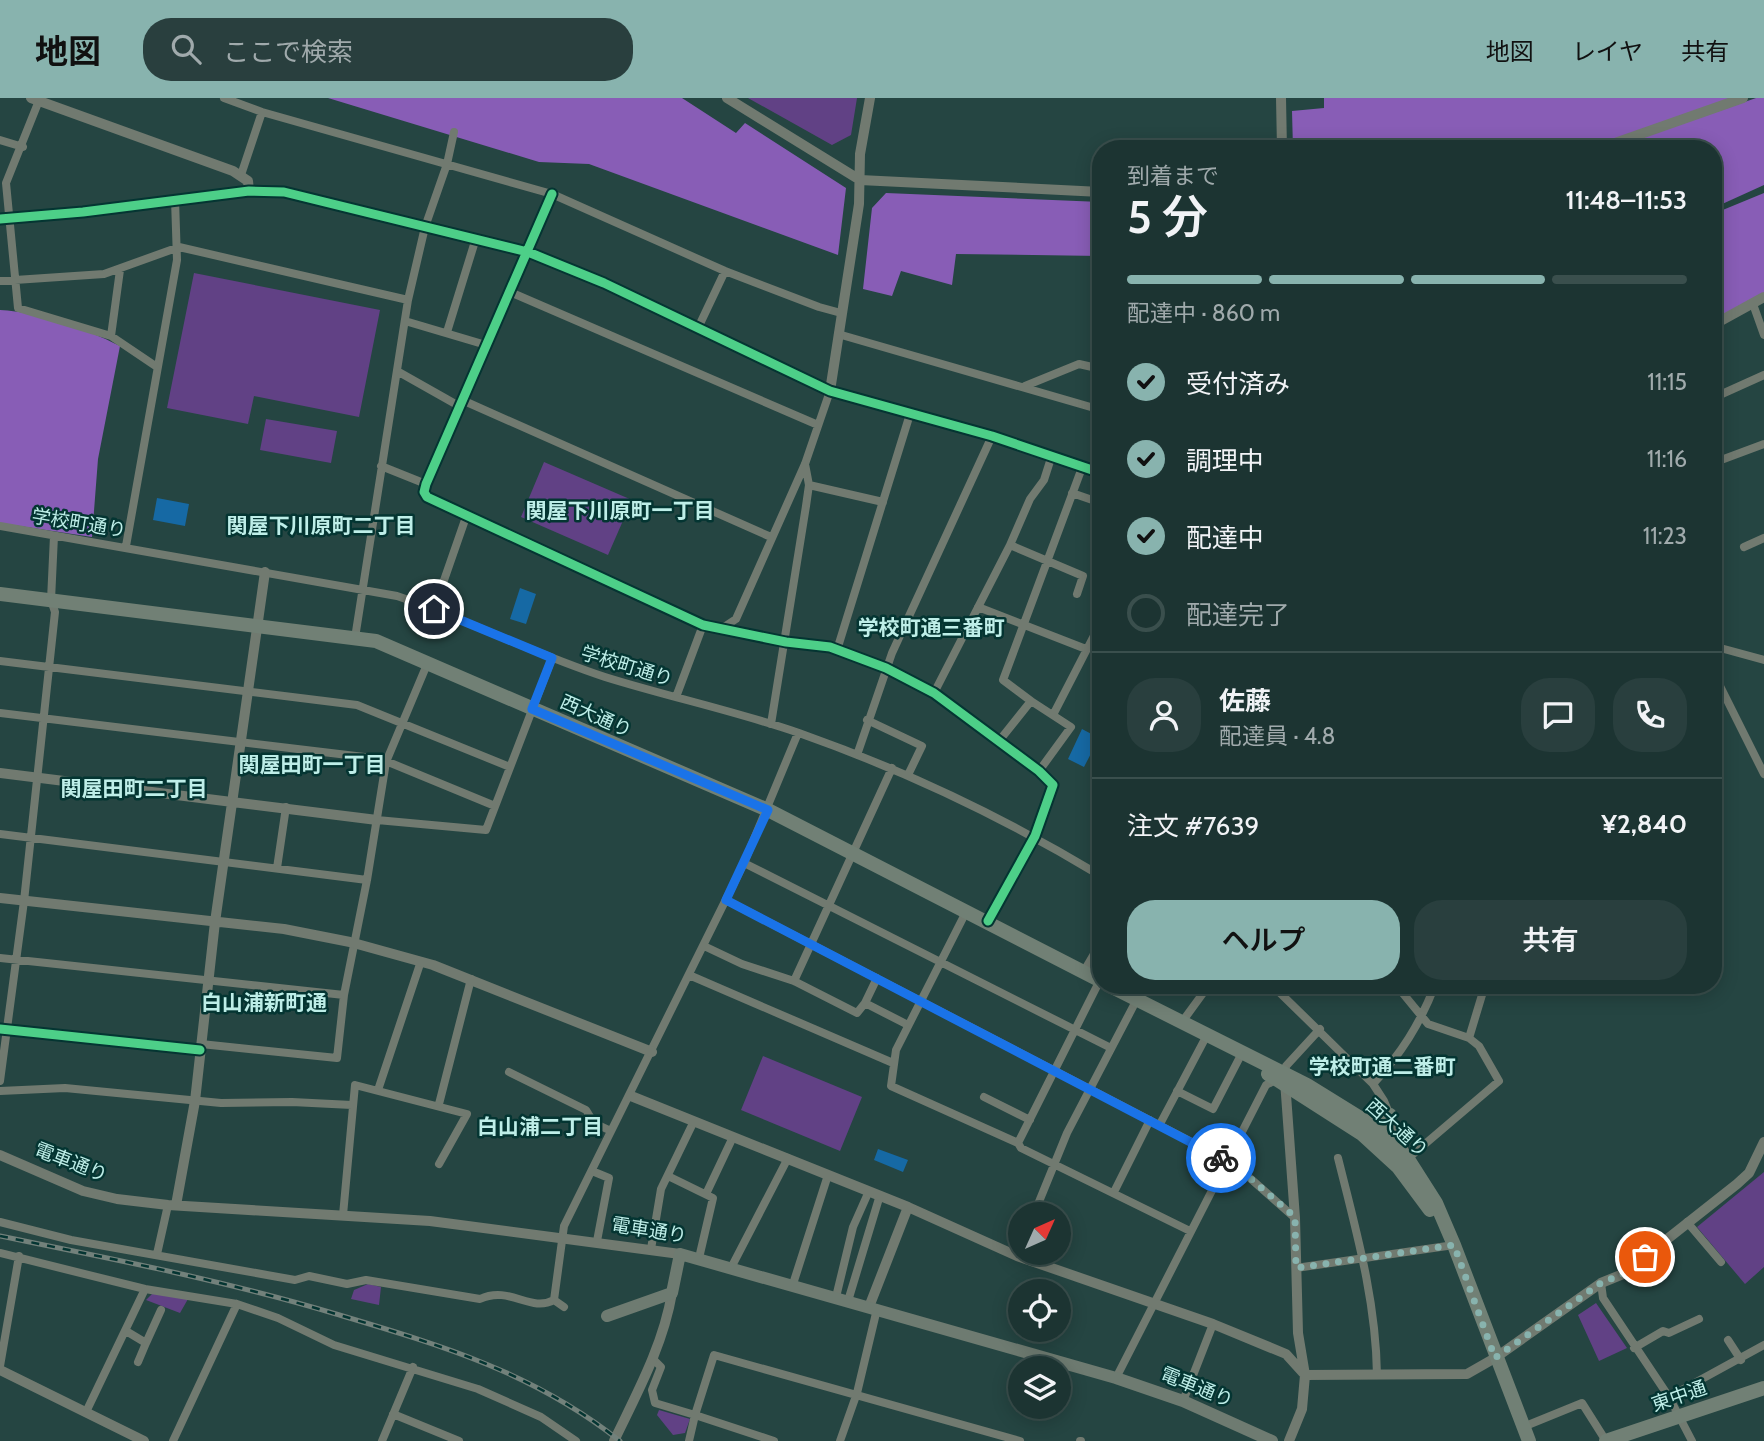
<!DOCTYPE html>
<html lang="ja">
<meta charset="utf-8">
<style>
:root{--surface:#1c3432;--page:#293f3e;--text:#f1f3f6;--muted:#a0aaac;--line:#3a4f4d;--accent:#88b3ae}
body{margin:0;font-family:Cabin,"Noto Sans JP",sans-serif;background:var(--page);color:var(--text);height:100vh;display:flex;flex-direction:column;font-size:26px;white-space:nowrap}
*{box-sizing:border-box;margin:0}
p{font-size:23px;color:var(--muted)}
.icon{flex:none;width:38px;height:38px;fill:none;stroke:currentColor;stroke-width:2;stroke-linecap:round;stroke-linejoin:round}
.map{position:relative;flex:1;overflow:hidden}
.drawer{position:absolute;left:1092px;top:42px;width:630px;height:854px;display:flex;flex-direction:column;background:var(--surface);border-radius:28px;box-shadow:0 4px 18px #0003,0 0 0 2px var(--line)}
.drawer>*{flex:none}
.needle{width:46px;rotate:45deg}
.fabs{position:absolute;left:1008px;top:1104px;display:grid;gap:14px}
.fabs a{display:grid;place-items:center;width:63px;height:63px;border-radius:50%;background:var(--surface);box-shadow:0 4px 18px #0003,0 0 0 2px var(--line);font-size:35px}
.pin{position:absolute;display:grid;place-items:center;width:60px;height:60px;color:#fff;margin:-30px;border:4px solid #fff;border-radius:50%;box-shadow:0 2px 7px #0007}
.courier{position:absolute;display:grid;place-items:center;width:70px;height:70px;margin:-35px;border:5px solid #1a73e8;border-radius:50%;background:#fff;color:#222;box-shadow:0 2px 9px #0007}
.head em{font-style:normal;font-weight:600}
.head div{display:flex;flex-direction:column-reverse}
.head{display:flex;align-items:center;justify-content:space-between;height:119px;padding:0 35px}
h1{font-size:46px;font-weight:600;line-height:52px}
.bar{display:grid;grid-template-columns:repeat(4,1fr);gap:10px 7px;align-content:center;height:84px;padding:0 35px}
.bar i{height:9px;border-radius:5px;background:var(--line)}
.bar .current{background:var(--accent)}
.bar p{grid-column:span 4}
.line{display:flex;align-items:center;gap:18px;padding:0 35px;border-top:2px solid var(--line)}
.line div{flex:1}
.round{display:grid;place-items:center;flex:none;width:74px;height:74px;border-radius:28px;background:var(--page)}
ol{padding:0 35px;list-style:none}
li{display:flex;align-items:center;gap:21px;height:77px}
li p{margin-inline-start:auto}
li .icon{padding:7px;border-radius:50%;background:var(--accent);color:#111;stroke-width:4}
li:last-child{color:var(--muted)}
li i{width:38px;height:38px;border:4px solid var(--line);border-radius:50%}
.action{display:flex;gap:14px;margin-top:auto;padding:14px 35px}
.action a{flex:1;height:80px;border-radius:28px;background:var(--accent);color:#111;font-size:28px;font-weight:600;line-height:80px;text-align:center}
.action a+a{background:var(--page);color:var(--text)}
header{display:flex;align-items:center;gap:42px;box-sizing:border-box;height:98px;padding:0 35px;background:var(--accent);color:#111}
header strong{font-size:33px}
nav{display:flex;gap:38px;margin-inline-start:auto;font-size:24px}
.search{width:490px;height:63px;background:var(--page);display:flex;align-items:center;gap:18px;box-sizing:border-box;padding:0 24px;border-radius:28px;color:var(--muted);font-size:26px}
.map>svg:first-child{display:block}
.green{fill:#614185}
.forest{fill:#885db6}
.water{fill:#1669a4}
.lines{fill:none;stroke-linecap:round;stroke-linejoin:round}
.minor{stroke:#717a70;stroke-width:8}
.tertiary{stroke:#717a70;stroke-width:10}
.secondary{stroke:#6e7b71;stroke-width:12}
.trunk{stroke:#718075;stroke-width:14}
.rail-casing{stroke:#72817b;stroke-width:5}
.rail{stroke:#043532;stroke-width:2.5;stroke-dasharray:8;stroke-linecap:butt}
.cycleway-casing{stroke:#043532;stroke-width:13}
.cycleway{stroke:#4dcf88;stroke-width:9}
.done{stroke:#88b3ae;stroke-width:7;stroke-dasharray:0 12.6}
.route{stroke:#1a73e8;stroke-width:9}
.labels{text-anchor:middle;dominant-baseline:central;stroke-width:5;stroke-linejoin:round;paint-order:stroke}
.street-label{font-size:19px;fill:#beeee8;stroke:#043532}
.neighbourhood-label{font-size:21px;font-weight:bold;fill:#beeee8;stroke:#043532}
</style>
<header>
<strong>地図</strong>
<div class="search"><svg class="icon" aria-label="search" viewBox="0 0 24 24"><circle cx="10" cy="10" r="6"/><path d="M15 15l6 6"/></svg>ここで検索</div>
<nav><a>地図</a><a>レイヤ</a><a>共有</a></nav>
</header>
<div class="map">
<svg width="1764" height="1343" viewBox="0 0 1764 1343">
<rect width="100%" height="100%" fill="#254542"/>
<!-- green -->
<path class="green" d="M748,0H857L851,37L832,47Z
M194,175L380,212L359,319L254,298L248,326L167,310Z
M266,321L337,333L331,365L260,352Z
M544,364L632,402L608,457L521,419Z
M763,958L862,999L840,1053L741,1012Z
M1764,1074V1169L1745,1186L1697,1129Z
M368,1186L381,1189L379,1207L351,1201L354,1192Z
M154,1194L188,1201L180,1215L146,1202Z
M1596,1205L1627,1250L1599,1263L1578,1217Z
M659,1312L690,1321L685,1335L673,1337L657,1317Z"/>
<!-- forest -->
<path class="forest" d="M328,0H682L736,35L745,25L846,90L838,157L589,66L539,64Z
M1324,0H1733L1587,51H1293L1292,13L1324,10Z
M1756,0H1764V87L1720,107L1713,109V51H1610Z
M886,95L1101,104V158L956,156L952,187L901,173L892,198L863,191L872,110Z
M1764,95V195L1713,226V116Z
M0,212C40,214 84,230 120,248L98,361L92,439L0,425Z"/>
<!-- water -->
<path class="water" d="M157,400L189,406L185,428L153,422Z
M520,490L536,496L526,526L510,521Z
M1082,631L1099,640L1084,669L1068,661Z
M878,1051L908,1062L903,1074L874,1062Z"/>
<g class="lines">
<!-- minor -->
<path class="minor" d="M40,0L6,85L18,210L111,238L157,269
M224,0L262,14L552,96L725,173L819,209L841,215
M0,42L23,49
M241,77L262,14
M552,96L426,386L424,394L427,399L703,527L786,544L830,549L886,570L934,595L1039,673L1053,687L1035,738L988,823
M0,183L104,176L179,149L408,202
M510,194L818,327
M1753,206L1764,237
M405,223L486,247
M698,230L725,173
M447,234L476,140
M838,236L1101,312
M111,238L120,172
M397,273L459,308
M1025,288L1079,266L1101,271
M1713,300L1764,277
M462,302L771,439
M1713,365L1764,346
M381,368L426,386
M809,387L883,404
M1072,395L1101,405
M0,428L397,498C468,522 534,556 605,579C669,599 736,613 799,635C904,672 1005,720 1101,778
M1010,447L1083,478L1077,496
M126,448L177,162L175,101
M1744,449L1764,440
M978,509L1086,551
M434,511L466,419
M721,531L736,521L805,366L830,293
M355,540L408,202L425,129L447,66L454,34
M1713,548L1764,562
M837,552L910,316
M0,563L357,607L510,669
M1713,574L1764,676
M934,595L1010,447L1030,401L1044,382L1052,357
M676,599L703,527
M1031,603L1071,629L1039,673
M0,615L381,661L495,708
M1053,617L1101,524
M867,622L922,648L908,677
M771,626L806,408L809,387L805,366
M999,643L1031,603L1003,582L1083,367
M857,657L892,555L992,338
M377,722L486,732L552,560
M0,736L367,782L386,664L428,564
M744,765L1111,950
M277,770L286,709
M726,802L1234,1066L1295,1120
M967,812L896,952L891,988L1018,1045L1021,1050L1190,1133
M704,848L742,866L794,883L857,915L865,905L908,927
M0,860L344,897
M1084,873L1101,844
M689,877L893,965
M794,883L892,670
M1272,887L1373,986L1384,1003L1406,1055
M1396,887L1428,926L1469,940
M865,905L877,880
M1182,924L1209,887
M201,946L337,960L344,897L367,782
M509,974L586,1012L594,1025L611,1033
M0,983L24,803L55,514L51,502L54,438
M1373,986C1401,956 1420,926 1435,887
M378,992L421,863
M0,993L65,990L221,1005L292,1004L352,1007
M1177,993L1213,1011L1242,955
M984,999L1030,1022
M439,1006L471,881
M1160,1026L1207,937
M1018,1045L1100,882
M1338,1060C1356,1132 1376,1202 1377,1277
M1405,1063L1499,983L1479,948L1469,940L1485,887
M592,1073L609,1080L597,1143
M668,1078L713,1100L699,1160
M1114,1094L1150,1022
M706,1096L733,1039
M1034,1116L1067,1035L1136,903
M343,1117L355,987L467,1016L439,1066
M0,1124L71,1142L295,1182L309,1178L347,1186L366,1182L480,1201C510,1187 530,1215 554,1202L564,1209
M1687,1124L1721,1164
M651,1151L661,1091L694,1023
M0,1155L145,1191L237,1206L278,1220L334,1247L478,1291L541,1319L576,1343
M157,1156L168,1107
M732,1168L788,1060
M1296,1170L1454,1147
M1601,1185L1603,1200L1669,1299L1692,1343
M793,1186L828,1077
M836,1199L853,1129L869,1093
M554,1202L564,1128L744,765L798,635
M848,1203L880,1097
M126,1233L146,1245L161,1212
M1728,1242L1741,1262
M1634,1250L1663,1233L1669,1235L1699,1221
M653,1261L661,1269L652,1292L655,1305L695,1317L714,1257L1020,1343
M138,1264L146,1245
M0,1268L19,1158
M1116,1280L1266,987L1285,977L1286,968L1320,931
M1669,1299L1764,1247
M1183,1303L1213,1226
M86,1314L145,1191
M393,1316L459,1343
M1523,1329L1582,1305L1606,1343
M173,1343L237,1206
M382,1343L413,1269
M689,1343L695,1317L774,1343
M840,1343L857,1295L877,1211
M1080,1343H1081"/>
<!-- tertiary -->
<path class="tertiary" d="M31,0L233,73L248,83L249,93
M727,0L860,82L1101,94
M1281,0L1282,51
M1598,51L1743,0
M0,121L83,114L249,93L284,94L528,154L604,185L830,293L992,338L1101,375
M1713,227L1764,199
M830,293L859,106L860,56L870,0
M0,675L377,722
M0,800L284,831L350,844L433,867L652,954
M0,931L200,952
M1285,983L1295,1120L1298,1235L1305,1277L1302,1311L1289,1343
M631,998L908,1109
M0,1057L83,1093L117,1101L168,1107L430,1123L680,1156
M176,1107L195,1003L215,824L265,474
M869,1209L908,1109L1017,1158L1213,1226L1286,1256L1305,1277L1467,1276L1495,1260L1601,1185L1623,1176L1737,1086L1749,1075L1764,1044
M0,1272L144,1343
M614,1343C637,1295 663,1248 672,1195"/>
<!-- secondary -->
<path class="secondary" d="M607,1218L672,1195L680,1156L1116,1280L1183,1303L1272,1343"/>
<!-- trunk -->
<path class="trunk" d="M0,496L376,543L768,712L1101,883
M1108,887L1307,987L1370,1026L1408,1061L1436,1105L1454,1147L1529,1343
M1268,976L1362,1036L1398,1069L1430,1112
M1370,1026H1383L1390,1017
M1606,1343L1764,1290"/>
<!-- rail casing -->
<g class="rail-casing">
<path id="rail" d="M0,1138C113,1161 226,1183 336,1216C440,1247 533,1274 620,1343"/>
</g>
<!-- rail -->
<use href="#rail" class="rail"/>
<!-- cycleway casing -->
<g class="cycleway-casing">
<path id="cycleway" d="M552,96L426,386L424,394L427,399L703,527L786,544L830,549L886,570L934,595L1039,673L1053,687L1035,738L988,823
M0,121L83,114L249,93L284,94L528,154L604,185L830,293L992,338L1101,375
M0,931L200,952"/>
</g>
<!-- cycleway -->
<use href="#cycleway" class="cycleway"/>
</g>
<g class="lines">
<!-- done -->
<path class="done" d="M1221,1060L1234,1066L1295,1119L1296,1170L1454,1147L1495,1260L1601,1185L1623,1176L1645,1159"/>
<!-- route -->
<path class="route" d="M434,511L552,560L532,611L768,712L726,802L1221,1060"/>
</g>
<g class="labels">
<!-- street labels -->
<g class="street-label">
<text transform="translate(79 425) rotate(9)">学校町通り</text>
<text transform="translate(627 568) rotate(17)">学校町通り</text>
<text transform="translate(596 618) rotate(24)">西大通り</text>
<text transform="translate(1397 1030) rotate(42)">西大通り</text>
<text transform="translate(71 1064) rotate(21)">電車通り</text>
<text transform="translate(649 1132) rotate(9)">電車通り</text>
<text transform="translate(1197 1289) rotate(22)">電車通り</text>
<text transform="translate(1679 1298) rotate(-19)">東中通</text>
</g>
<!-- neighbourhood labels -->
<g class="neighbourhood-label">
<text x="620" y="412">関屋下川原町一丁目</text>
<text x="321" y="427">関屋下川原町二丁目</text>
<text x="931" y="529">学校町通三番町</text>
<text x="312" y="666">関屋田町一丁目</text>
<text x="134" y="690">関屋田町二丁目</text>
<text x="264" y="904">白山浦新町通</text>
<text x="1382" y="968">学校町通二番町</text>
<text x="540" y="1028">白山浦二丁目</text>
</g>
</g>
</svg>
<div class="fabs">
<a><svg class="needle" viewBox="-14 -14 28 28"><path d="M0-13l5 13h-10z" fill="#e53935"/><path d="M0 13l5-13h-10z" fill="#a0aaac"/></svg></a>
<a><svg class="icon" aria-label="locate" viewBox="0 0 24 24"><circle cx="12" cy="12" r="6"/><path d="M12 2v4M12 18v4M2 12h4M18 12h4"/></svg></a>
<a><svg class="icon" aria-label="layers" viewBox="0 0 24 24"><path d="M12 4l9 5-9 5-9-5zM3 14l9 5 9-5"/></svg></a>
</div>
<div class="pin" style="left:1645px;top:1159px;background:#ea580c"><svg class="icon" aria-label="bag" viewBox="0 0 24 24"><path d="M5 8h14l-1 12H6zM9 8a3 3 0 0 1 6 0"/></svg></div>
<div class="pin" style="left:434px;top:511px;background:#1f2937"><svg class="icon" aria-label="home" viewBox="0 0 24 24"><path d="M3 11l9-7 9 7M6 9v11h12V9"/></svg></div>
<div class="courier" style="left:1221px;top:1060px"><svg class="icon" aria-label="bike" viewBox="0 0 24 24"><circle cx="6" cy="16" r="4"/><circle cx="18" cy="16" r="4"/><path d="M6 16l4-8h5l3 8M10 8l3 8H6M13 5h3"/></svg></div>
<section class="drawer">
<div class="head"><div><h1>5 分</h1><p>到着まで</p></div><em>11:48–11:53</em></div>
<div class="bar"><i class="current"></i><i class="current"></i><i class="current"></i><i></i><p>配達中 · 860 m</p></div>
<ol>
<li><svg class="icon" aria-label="check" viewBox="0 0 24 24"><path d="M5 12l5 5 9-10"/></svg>受付済み<p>11:15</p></li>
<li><svg class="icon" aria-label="check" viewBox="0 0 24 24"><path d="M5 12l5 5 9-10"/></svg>調理中<p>11:16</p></li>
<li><svg class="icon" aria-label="check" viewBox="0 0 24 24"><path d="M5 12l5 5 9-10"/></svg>配達中<p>11:23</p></li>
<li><i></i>配達完了</li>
</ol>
<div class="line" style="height:126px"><a class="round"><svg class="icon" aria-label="person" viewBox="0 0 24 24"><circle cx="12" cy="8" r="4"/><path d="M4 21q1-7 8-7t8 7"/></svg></a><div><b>佐藤</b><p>配達員 · 4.8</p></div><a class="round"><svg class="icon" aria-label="chat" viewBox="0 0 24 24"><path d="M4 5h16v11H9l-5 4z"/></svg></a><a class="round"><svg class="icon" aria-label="phone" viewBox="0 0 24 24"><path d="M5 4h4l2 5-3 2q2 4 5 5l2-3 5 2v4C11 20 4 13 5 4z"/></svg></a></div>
<div class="line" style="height:91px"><div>注文 #7639</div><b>¥2,840</b></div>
<div class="action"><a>ヘルプ</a><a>共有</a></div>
</section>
</div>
